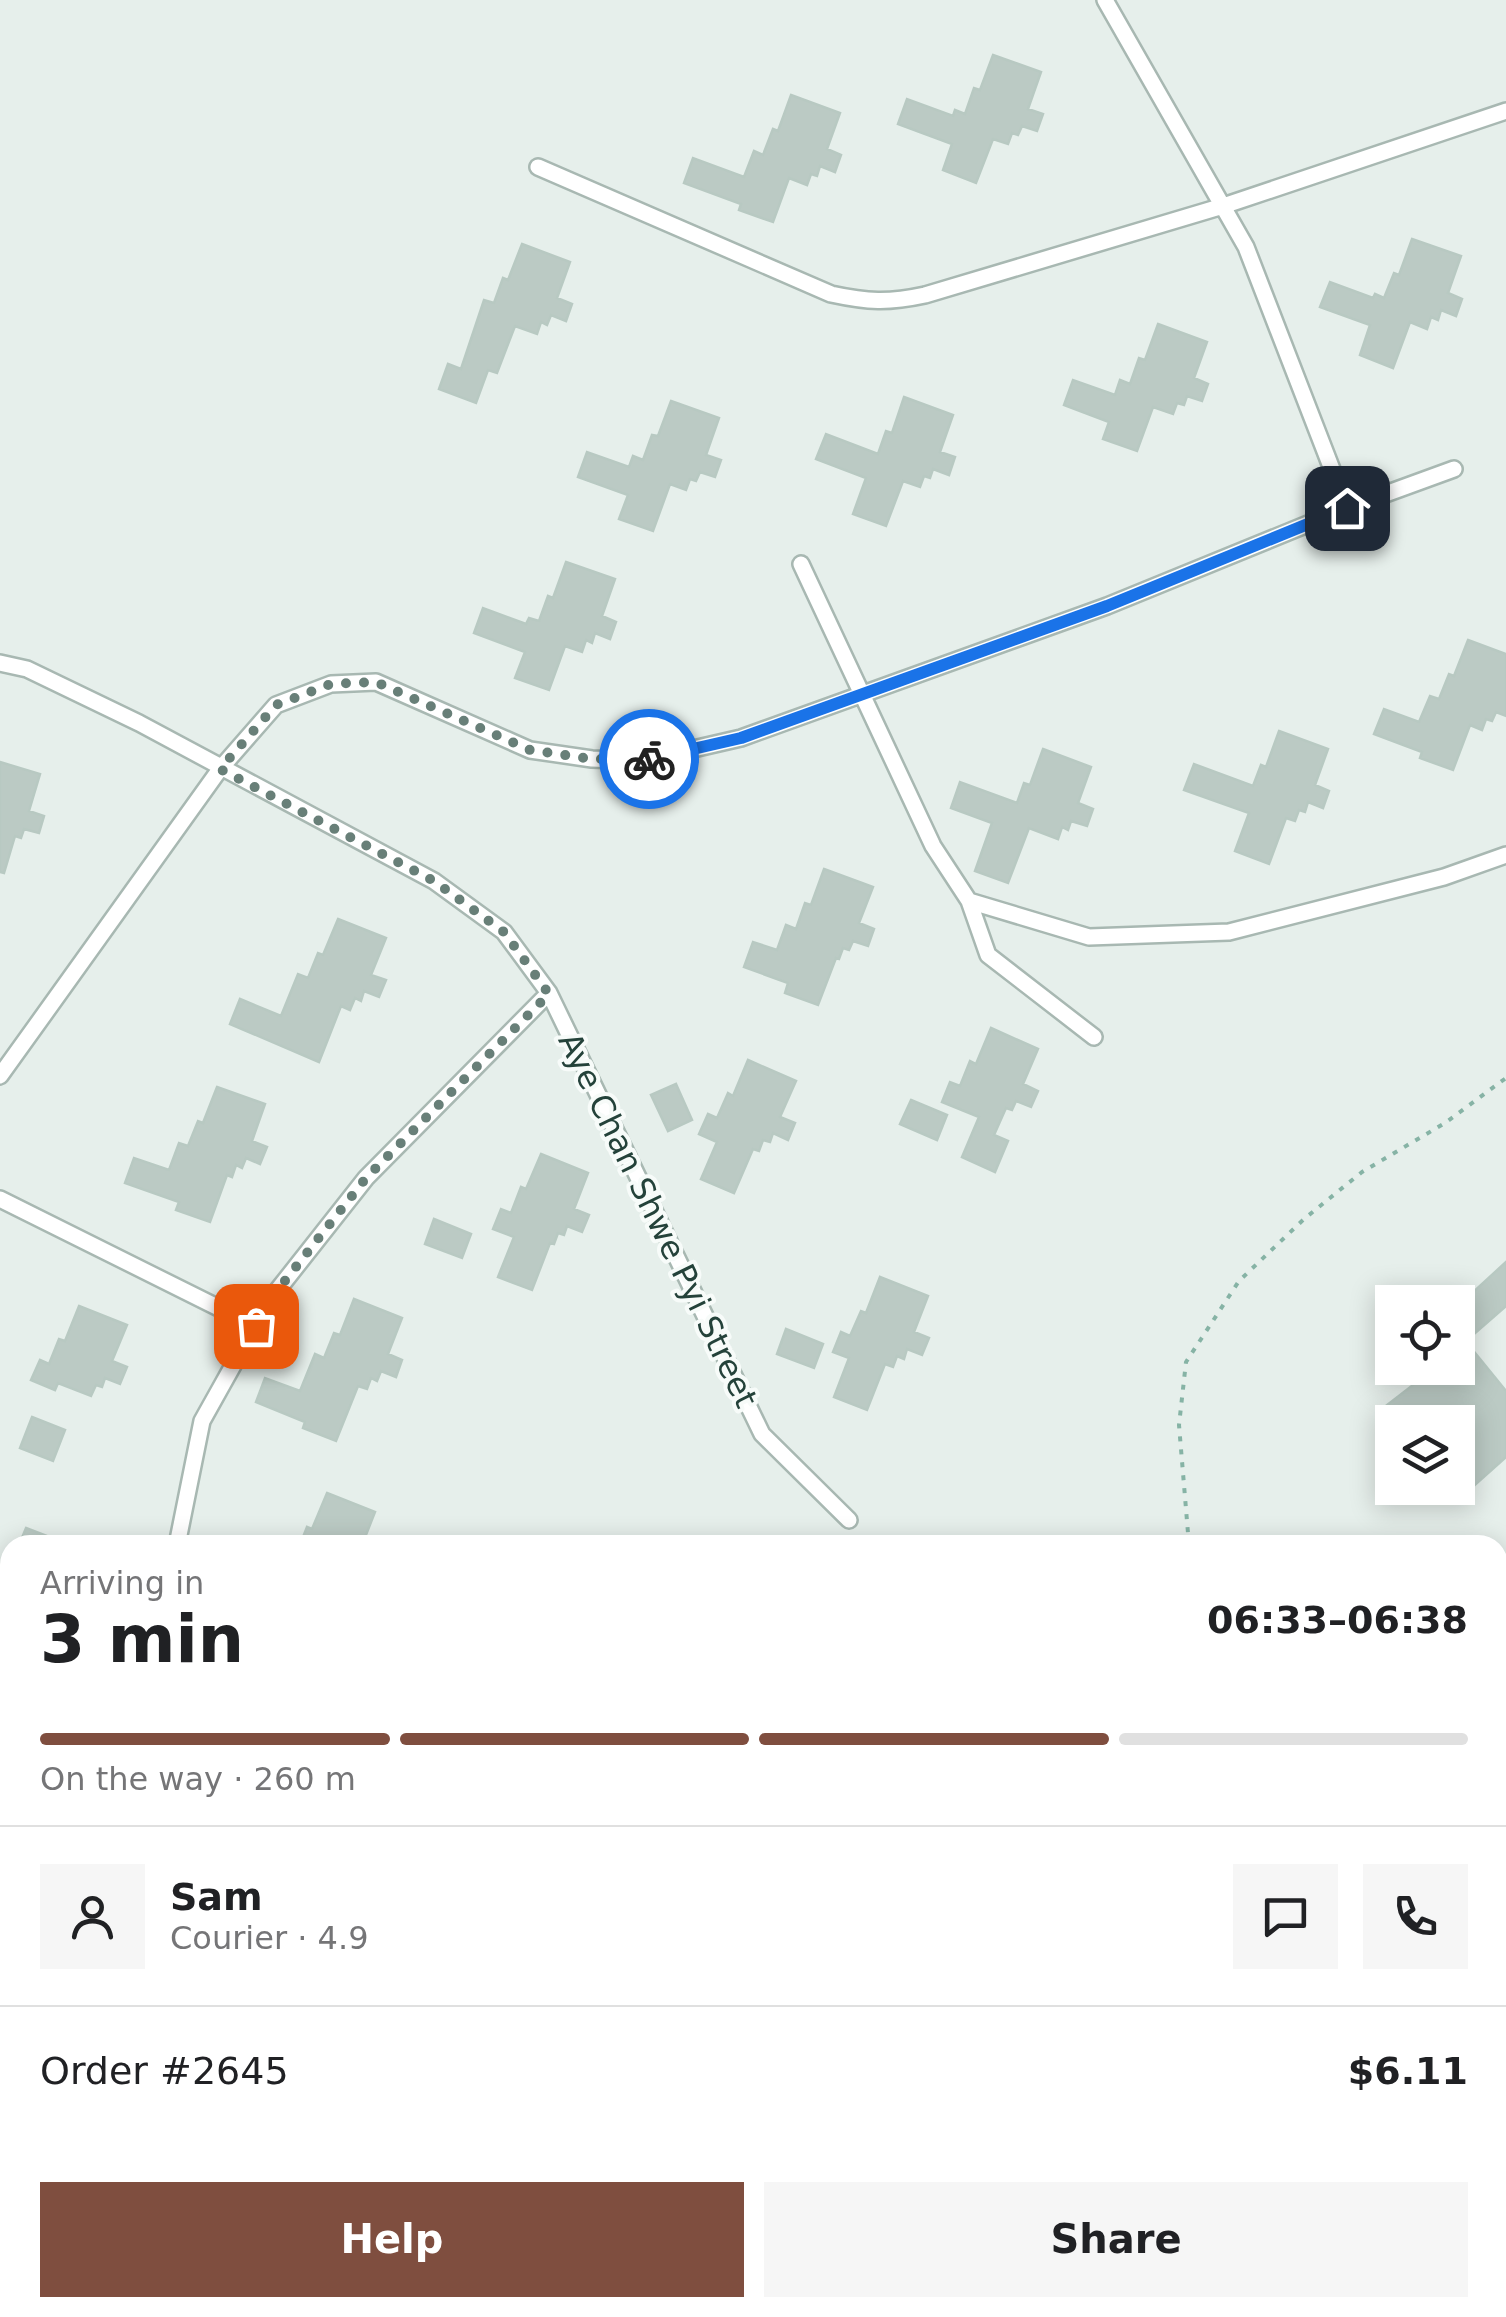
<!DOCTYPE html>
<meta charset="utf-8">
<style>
:root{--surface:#fff;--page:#f6f6f6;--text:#202124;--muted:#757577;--line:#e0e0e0;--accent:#7f4e3f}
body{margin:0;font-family:"DejaVu Sans",sans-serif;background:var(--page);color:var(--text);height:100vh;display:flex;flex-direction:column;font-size:38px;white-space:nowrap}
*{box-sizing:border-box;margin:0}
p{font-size:32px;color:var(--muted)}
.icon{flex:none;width:55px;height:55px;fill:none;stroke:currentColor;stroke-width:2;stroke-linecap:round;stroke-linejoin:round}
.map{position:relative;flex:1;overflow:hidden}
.side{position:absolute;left:0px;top:1535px;width:1508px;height:782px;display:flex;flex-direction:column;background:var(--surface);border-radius:30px 30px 0 0;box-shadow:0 5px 25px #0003}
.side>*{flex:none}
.fabs{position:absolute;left:1375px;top:1285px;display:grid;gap:20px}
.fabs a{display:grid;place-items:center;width:100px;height:100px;border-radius:0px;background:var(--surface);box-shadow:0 5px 25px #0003;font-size:50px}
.pin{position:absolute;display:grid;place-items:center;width:85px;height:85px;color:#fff;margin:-42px;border-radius:20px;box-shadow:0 5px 15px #0006}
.courier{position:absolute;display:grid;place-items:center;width:100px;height:100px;margin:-50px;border:8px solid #1a73e8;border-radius:50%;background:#fff;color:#222;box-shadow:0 2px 12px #0007}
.head em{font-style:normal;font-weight:800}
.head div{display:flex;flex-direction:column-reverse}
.head{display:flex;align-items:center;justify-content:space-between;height:170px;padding:0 40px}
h1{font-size:65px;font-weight:800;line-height:75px}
.bar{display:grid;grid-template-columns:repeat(4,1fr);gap:15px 10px;align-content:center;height:120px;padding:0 40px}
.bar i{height:12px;border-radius:8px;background:var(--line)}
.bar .active{background:var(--accent)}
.bar p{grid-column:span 4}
.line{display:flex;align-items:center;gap:25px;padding:0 40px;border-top:2px solid var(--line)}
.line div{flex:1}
.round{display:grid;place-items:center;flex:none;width:105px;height:105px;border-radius:0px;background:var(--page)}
.cta{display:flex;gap:20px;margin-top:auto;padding:20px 40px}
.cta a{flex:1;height:115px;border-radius:0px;background:var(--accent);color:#fff;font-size:40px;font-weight:800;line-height:115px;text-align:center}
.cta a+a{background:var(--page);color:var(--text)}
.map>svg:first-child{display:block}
.building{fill:#bbcac4;stroke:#b8c9c2;stroke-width:2.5}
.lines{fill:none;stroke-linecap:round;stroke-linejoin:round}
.minor-casing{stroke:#a8b8b2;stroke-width:20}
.path{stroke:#86b3a5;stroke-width:4;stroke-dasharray:5 8;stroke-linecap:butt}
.minor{stroke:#fff;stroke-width:15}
.done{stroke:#687f78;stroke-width:10;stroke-dasharray:0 18}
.route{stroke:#1a73e8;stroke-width:12}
.labels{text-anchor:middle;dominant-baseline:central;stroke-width:8;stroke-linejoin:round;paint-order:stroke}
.street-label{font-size:32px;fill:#24423a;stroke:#f7fbf9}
</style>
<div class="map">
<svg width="1506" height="2317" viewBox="0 0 1506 2317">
<rect width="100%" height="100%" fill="#e6efeb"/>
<!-- building -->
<path class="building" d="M993,55L1041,72L1028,109L1043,114L1037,131L1022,126L1018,135L1012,133L1008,144L993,139L976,183L943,170L952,144L898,124L907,99L953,116L955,110L965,114L974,88L980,90Z
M791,95L840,113L827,149L841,155L835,172L820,166L817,176L811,174L807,185L789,178L773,222L739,210L741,204L684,183L693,158L744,177L754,151L763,155L773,129L778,131Z
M1412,239L1461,256L1448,293L1462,299L1456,316L1441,310L1438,320L1431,317L1427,329L1410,322L1393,368L1360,355L1370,325L1320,307L1330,282L1373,298L1375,294L1384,298L1394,273L1399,275Z
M522,244L570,262L557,298L572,304L566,321L551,315L547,325L541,322L537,334L515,326L497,373L488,370L476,403L439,389L448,364L461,369L484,300L494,303L503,278L508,280Z
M1158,324L1207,342L1194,378L1208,384L1202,401L1187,396L1184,405L1177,403L1173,414L1153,407L1137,451L1103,439L1109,422L1064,405L1073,380L1115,395L1120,380L1130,384L1139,358L1145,360Z
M904,397L953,415L940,452L955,457L949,475L933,469L930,478L924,476L920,487L903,481L886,526L853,514L866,478L816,459L826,434L878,454L886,431L892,433Z
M671,401L719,418L706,455L721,460L715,477L700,472L696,481L690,479L686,490L670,484L653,531L619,519L628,495L578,477L587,452L629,467L633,456L643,460L652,435L658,436Z
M566,562L615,579L602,616L616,622L610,639L595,633L592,643L586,640L582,652L565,646L549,690L515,678L525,652L474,633L483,608L526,624L529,618L539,621L548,596L553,598Z
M1468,640L1506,654V716L1496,712L1492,721L1486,719L1482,730L1470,725L1453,770L1420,758L1422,752L1374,734L1384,709L1419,722L1430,696L1439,699L1449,674L1454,676Z
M1279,731L1328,749L1315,785L1329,791L1323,808L1308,802L1305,812L1299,810L1295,821L1286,818L1269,864L1235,851L1249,813L1184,790L1194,764L1253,786L1261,765L1266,767Z
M1043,749L1091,767L1078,803L1093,809L1087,826L1071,821L1068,830L1062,827L1058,839L1029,828L1008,883L975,871L992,823L951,808L960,782L1017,803L1024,783L1030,785Z
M0,762L40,774L29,811L44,816L39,833L24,829L21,838L15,836L4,873L0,872Z
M824,869L873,887L859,923L874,929L868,946L853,941L849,950L843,948L839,959L836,958L818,1005L785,993L788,983L744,967L753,942L777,950L786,925L796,929L805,903L811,905Z
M338,919L386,938L371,975L386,980L379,997L364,991L361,1001L355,998L350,1010L341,1006L319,1062L230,1024L240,999L281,1016L298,974L308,978L318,953L323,955Z
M991,1028L1038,1049L1023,1084L1038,1091L1031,1107L1016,1101L1012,1110L1006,1108L994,1135L1008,1141L995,1172L962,1157L979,1117L942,1102L950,1082L960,1086L970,1061L976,1064Z
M748,1060L796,1081L780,1117L795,1123L788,1140L773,1133L770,1142L763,1140L759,1151L753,1149L734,1193L701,1179L717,1142L699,1134L708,1114L717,1118L728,1093L733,1096Z
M676,1084L692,1120L668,1131L651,1095Z
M217,1087L265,1104L252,1141L267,1147L260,1164L246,1158L242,1168L236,1165L232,1177L227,1175L210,1222L176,1210L179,1202L125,1183L134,1158L169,1170L179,1143L188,1146L198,1121L203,1123Z
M911,1100L947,1115L937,1140L900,1124Z
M541,1154L588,1173L574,1209L589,1215L582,1232L567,1226L564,1235L558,1233L554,1244L550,1243L532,1290L498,1277L514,1237L493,1229L501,1209L511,1213L521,1187L526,1189Z
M434,1219L471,1234L462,1258L425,1244Z
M1506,1262V1306L1474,1334L1458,1316V1306Z
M880,1277L928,1296L914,1332L929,1338L922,1355L907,1349L904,1359L897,1356L893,1367L885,1364L867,1410L834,1397L849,1358L833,1352L841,1332L850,1336L861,1311L866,1313Z
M354,1299L402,1318L388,1354L402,1360L396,1377L381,1371L377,1381L371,1378L367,1389L358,1386L336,1441L303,1428L305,1422L256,1402L265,1378L300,1391L315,1354L324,1358L334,1333L340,1335Z
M79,1306L127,1325L112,1361L127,1367L120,1384L105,1378L102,1387L96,1385L91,1396L58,1383L55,1390L31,1380L40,1360L49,1364L59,1339L65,1341Z
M786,1329L823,1344L814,1368L777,1354Z
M1467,1343L1506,1391V1457L1458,1500V1422H1392L1382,1409L1435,1368H1458V1350Z
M32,1417L65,1430L53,1461L20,1448Z
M327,1493L375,1512L362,1545H300L307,1527L312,1529Z
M26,1528L68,1544V1545H19Z"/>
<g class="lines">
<!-- minor casing -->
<g class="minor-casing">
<path id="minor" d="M1105,0L1246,247L1347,508L1454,469
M538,167L831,294C868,302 888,303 925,295L1223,206L1506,111
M801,564L933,846L969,901L1089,937L1229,932L1444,877L1506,855
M0,663L27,669L139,723L434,881L504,932L549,993L762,1434L849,1520
M969,901L988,955L1094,1037
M0,1076L220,769L276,705L331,684L376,682L530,750L592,759L641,761L741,738L1107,606L1347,508
M0,1199L255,1326
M177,1545L202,1421L269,1301L366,1178L549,993
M0,1945L10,1946
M437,2308L439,2317"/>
</g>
<!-- path -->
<path class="path" d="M1189,1545L1179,1425L1186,1362L1239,1281L1304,1219L1362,1172L1445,1123L1506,1078
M965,2317L969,2308"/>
<!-- minor -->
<use href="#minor" class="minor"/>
</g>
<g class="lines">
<!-- done -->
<path class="done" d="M256,1326L269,1301L366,1178L549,994L504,932L434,881L220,769L276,705L331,684L376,682L530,750L592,759H649"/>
<!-- route -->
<path class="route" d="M649,759L741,738L1107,606L1347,508"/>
</g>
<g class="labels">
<!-- street labels -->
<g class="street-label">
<text transform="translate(658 1220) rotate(64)">Aye Chan Shwe Pyi Street</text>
</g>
</g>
</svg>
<div class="fabs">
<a><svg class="icon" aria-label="locate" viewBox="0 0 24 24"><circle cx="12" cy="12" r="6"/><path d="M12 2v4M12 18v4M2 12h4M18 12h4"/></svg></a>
<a><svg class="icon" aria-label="layers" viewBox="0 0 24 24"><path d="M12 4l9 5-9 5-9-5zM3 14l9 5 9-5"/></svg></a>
</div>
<div class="pin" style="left:256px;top:1326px;background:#ea580c"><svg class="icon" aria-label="bag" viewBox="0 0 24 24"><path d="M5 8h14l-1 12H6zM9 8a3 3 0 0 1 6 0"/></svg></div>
<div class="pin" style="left:1347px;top:508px;background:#1f2937"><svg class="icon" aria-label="home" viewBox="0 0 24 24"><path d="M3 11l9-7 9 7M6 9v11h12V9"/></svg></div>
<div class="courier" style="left:649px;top:759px"><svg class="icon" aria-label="bike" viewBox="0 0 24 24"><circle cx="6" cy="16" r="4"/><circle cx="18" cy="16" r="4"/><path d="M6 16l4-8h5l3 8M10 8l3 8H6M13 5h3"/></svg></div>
<section class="side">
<div class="head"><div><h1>3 min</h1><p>Arriving in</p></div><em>06:33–06:38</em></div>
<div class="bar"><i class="active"></i><i class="active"></i><i class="active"></i><i></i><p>On the way · 260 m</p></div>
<div class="line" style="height:180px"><a class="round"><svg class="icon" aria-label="person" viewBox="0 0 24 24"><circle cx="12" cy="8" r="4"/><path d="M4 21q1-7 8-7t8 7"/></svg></a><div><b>Sam</b><p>Courier · 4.9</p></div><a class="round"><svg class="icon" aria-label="chat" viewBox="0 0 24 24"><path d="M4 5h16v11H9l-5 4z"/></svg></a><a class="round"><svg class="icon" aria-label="phone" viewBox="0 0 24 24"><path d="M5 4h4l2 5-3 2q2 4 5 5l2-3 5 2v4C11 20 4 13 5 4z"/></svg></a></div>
<div class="line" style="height:130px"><div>Order #2645</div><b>$6.11</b></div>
<div class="cta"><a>Help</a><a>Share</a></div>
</section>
</div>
